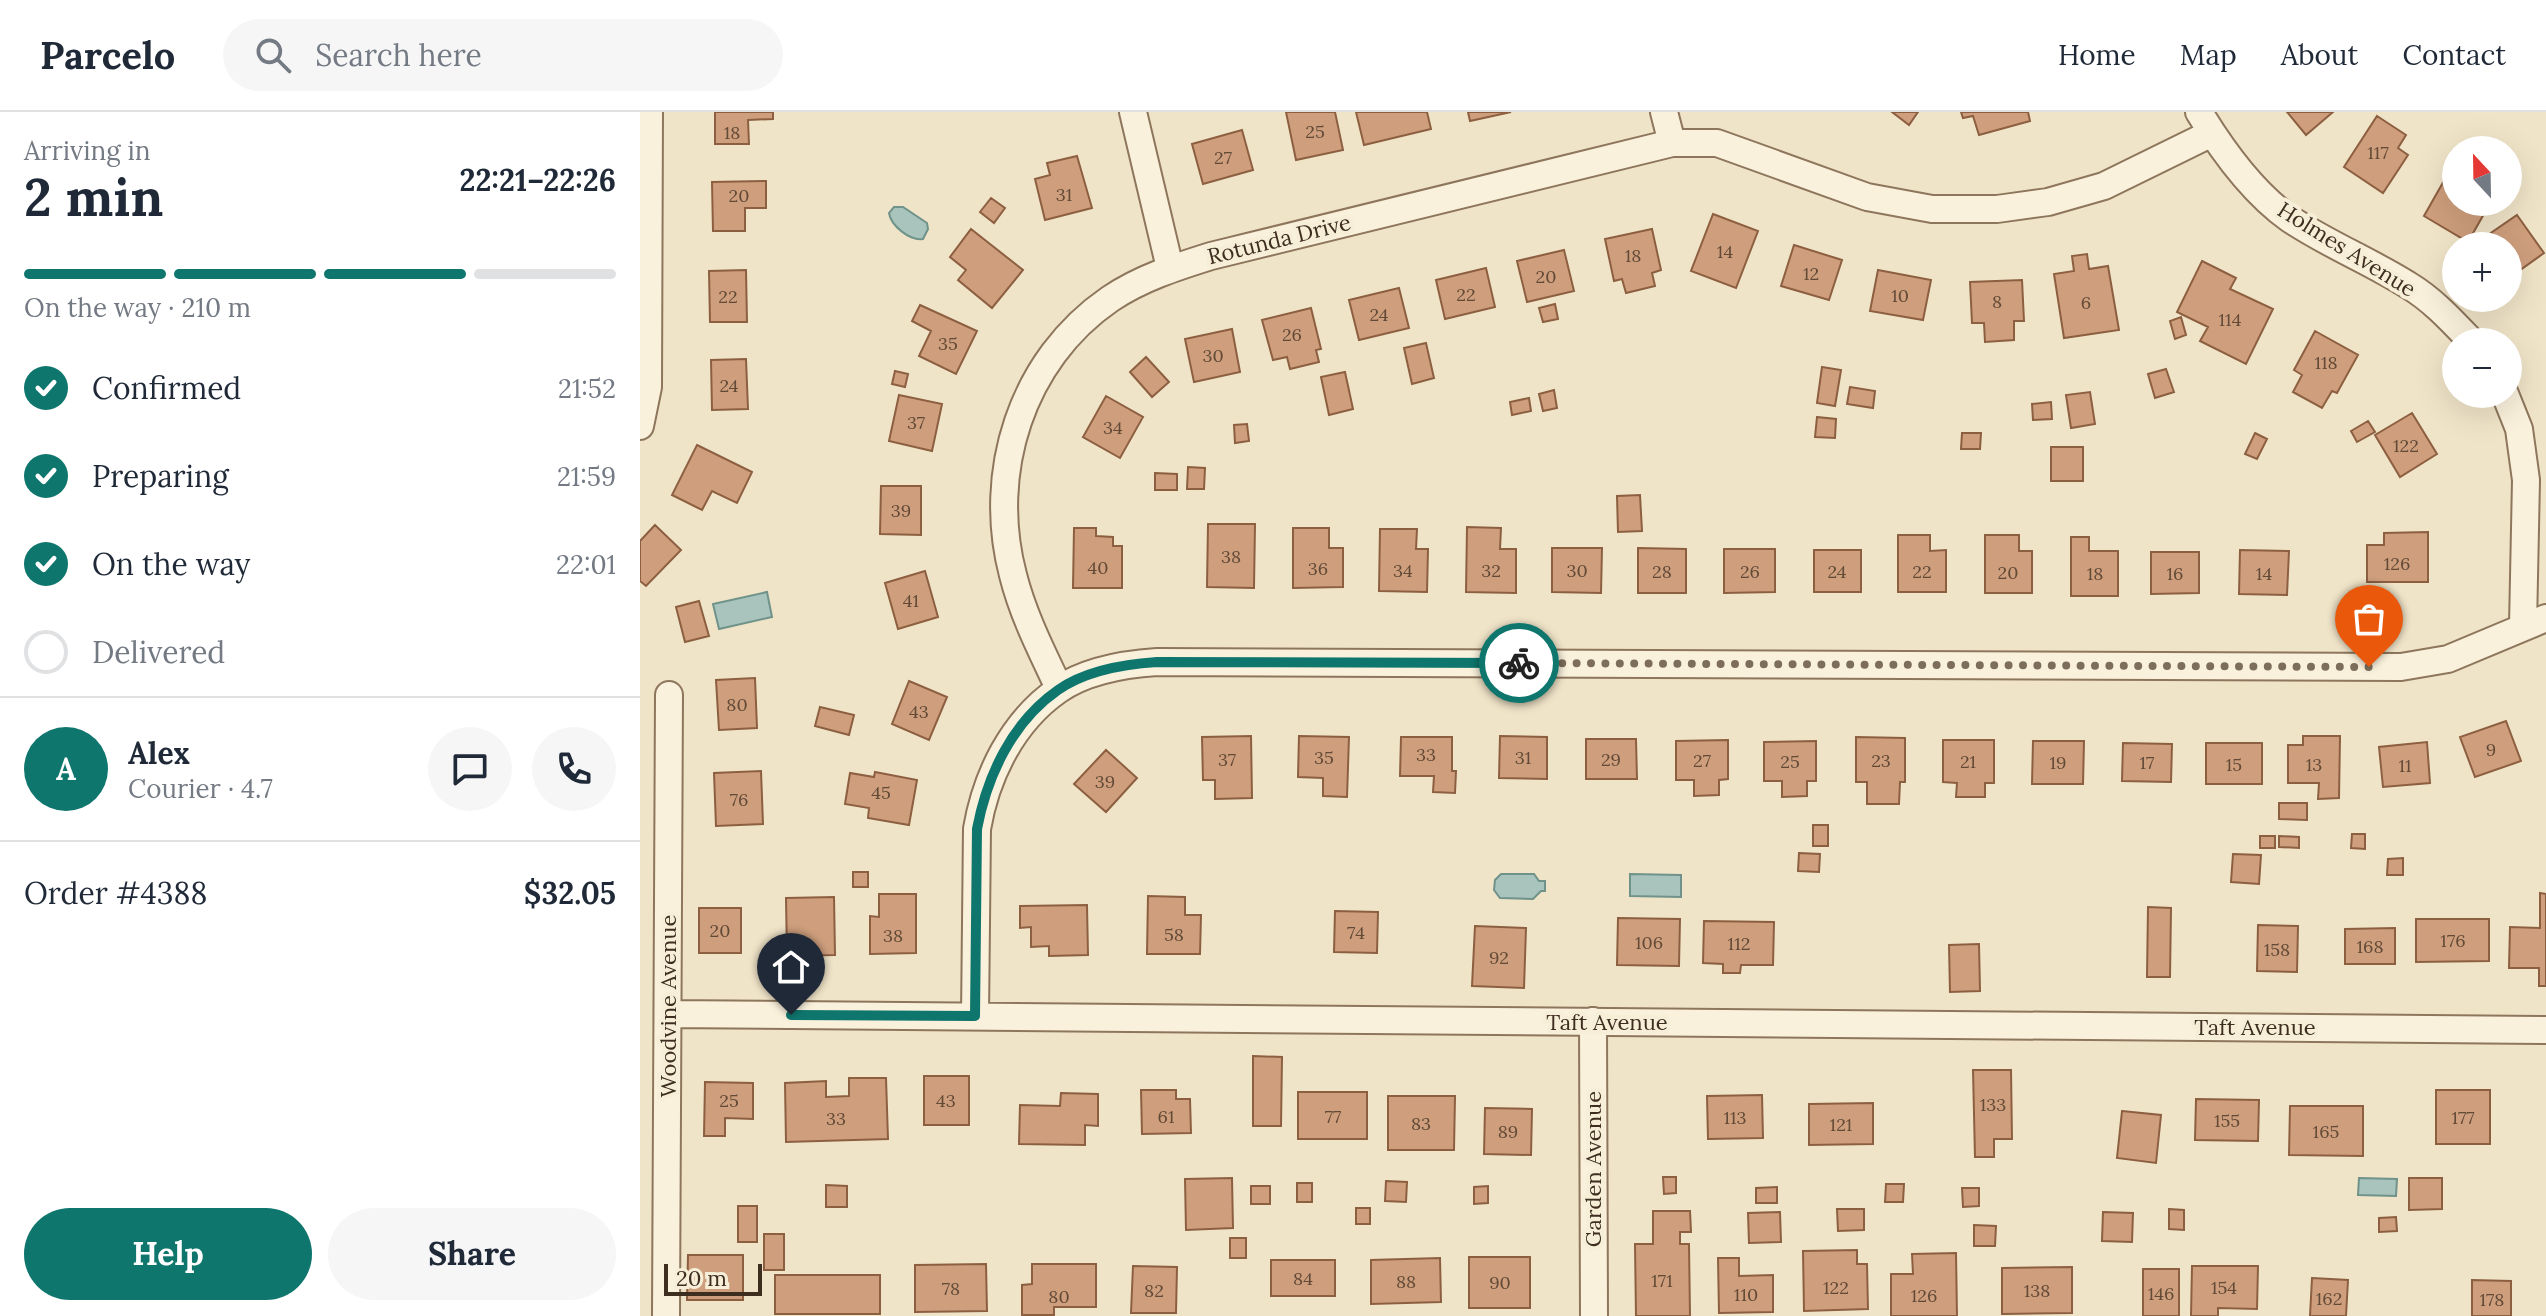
<!DOCTYPE html>
<meta charset="utf-8">
<style>
:root{--surface:#fff;--page:#f6f6f7;--text:#1f2937;--muted:#747a83;--line:#e0e1e3;--accent:#0f766e}
body{margin:0;font-family:Lora,serif;background:var(--page);color:var(--text);height:100vh;display:flex;flex-direction:column;font-size:30px;white-space:nowrap}
*{box-sizing:border-box;margin:0}
p{font-size:26px;color:var(--muted)}
.icon{flex:none;width:44px;height:44px;fill:none;stroke:currentColor;stroke-width:2;stroke-linecap:round;stroke-linejoin:round}
.map{position:relative;flex:1;overflow:hidden}
.side{display:flex;flex-direction:column;background:var(--surface);width:640px}
.side>*{flex:none}
.needle{width:52px;rotate:338deg}
.controls{position:absolute;left:1802px;top:24px;display:grid;gap:16px}
.controls a{display:grid;place-items:center;width:80px;height:80px;border-radius:50%;background:var(--surface);box-shadow:0 8px 32px #0002;font-size:40px}
.scale{position:absolute;left:24px;bottom:20px;width:98px;box-sizing:border-box;padding-left:8px;border:4px solid #3d2e20;border-top:0;font-size:22px;line-height:28px;white-space:nowrap;color:#3d2e20;-webkit-text-stroke:6px #f7eed8;paint-order:stroke}
.pin{position:absolute;display:grid;place-items:center;width:68px;height:68px;color:#fff;margin:-82px -34px;border-radius:50% 50% 50% 0;rotate:-45deg;box-shadow:0 0 8px #0007}
.pin .icon{rotate:45deg}
.courier{position:absolute;display:grid;place-items:center;width:80px;height:80px;margin:-40px;border:6px solid #0f766e;border-radius:50%;background:#fff;color:#222;box-shadow:0 2px 10px #0007}
.headline em{font-style:normal;font-weight:700}
.headline div{display:flex;flex-direction:column-reverse}
.headline{display:flex;align-items:center;justify-content:space-between;height:136px;padding:0 24px}
h1{font-size:52px;font-weight:700;line-height:60px}
.bar{display:grid;grid-template-columns:repeat(4,1fr);gap:12px 8px;align-content:center;height:96px;padding:0 24px}
.bar i{height:10px;border-radius:6px;background:var(--line)}
.bar .selected{background:var(--accent)}
.bar p{grid-column:span 4}
.line{display:flex;align-items:center;gap:20px;padding:0 24px;border-top:2px solid var(--line)}
.line div{flex:1}
.round{display:grid;place-items:center;flex:none;width:84px;height:84px;border-radius:42px;background:var(--page)}
ol{padding:0 24px;list-style:none}
li{display:flex;align-items:center;gap:24px;height:88px}
li p{margin-inline-start:auto}
li .icon{padding:8px;border-radius:50%;background:var(--accent);color:#fff;stroke-width:4}
li:last-child{color:var(--muted)}
li i{width:44px;height:44px;border:4px solid var(--line);border-radius:50%}
.button{display:flex;gap:16px;margin-top:auto;padding:16px 24px}
.button a{flex:1;height:92px;border-radius:48px;background:var(--accent);color:#fff;font-size:32px;font-weight:700;line-height:92px;text-align:center}
.button a+a{background:var(--page);color:var(--text)}
header{display:flex;align-items:center;gap:48px;box-sizing:border-box;height:112px;padding:0 40px;background:var(--surface);border-bottom:2px solid var(--line)}
header strong{font-size:38px}
nav{display:flex;gap:44px;margin-inline-start:auto;font-size:28px}
.search{width:560px;height:72px;background:var(--page);display:flex;align-items:center;gap:20px;box-sizing:border-box;padding:0 28px;border-radius:44px;color:var(--muted);font-size:30px}
main{display:flex;flex:1;min-height:0}
.map>svg:first-child{display:block}
.water{fill:#a9c4bc;stroke:#6f938a;stroke-width:2}
.building{fill:#cf9f7d;stroke:#8d5f41;stroke-width:2}
.lines{fill:none;stroke-linecap:round;stroke-linejoin:round}
.street-casing{stroke:#8d765c;stroke-width:30}
.street{stroke:#faf1dc;stroke-width:26}
.done{stroke:#7c6e5b;stroke-width:8;stroke-dasharray:0 14.4}
.route{stroke:#0f766e;stroke-width:10}
.labels{text-anchor:middle;dominant-baseline:central;stroke-width:8;stroke-linejoin:round;paint-order:stroke}
.number-label{font-size:18px;fill:#624a37}
.street-label{font-size:22px;fill:#3d2e20;stroke:#f7eed8}
</style>
<header>
<strong>Parcelo</strong>
<div class="search"><svg class="icon" aria-label="search" viewBox="0 0 24 24"><circle cx="10" cy="10" r="6"/><path d="M15 15l6 6"/></svg>Search here</div>
<nav><a>Home</a><a>Map</a><a>About</a><a>Contact</a></nav>
</header>
<main>
<section class="side">
<div class="headline"><div><h1>2 min</h1><p>Arriving in</p></div><em>22:21–22:26</em></div>
<div class="bar"><i class="selected"></i><i class="selected"></i><i class="selected"></i><i></i><p>On the way · 210 m</p></div>
<ol>
<li><svg class="icon" aria-label="check" viewBox="0 0 24 24"><path d="M5 12l5 5 9-10"/></svg>Confirmed<p>21:52</p></li>
<li><svg class="icon" aria-label="check" viewBox="0 0 24 24"><path d="M5 12l5 5 9-10"/></svg>Preparing<p>21:59</p></li>
<li><svg class="icon" aria-label="check" viewBox="0 0 24 24"><path d="M5 12l5 5 9-10"/></svg>On the way<p>22:01</p></li>
<li><i></i>Delivered</li>
</ol>
<div class="line" style="height:144px"><b class="round" style="background:var(--accent);color:#fff">A</b><div><b>Alex</b><p>Courier · 4.7</p></div><a class="round"><svg class="icon" aria-label="chat" viewBox="0 0 24 24"><path d="M4 5h16v11H9l-5 4z"/></svg></a><a class="round"><svg class="icon" aria-label="phone" viewBox="0 0 24 24"><path d="M5 4h4l2 5-3 2q2 4 5 5l2-3 5 2v4C11 20 4 13 5 4z"/></svg></a></div>
<div class="line" style="height:104px"><div>Order #4388</div><b>$32.05</b></div>
<div class="button"><a>Help</a><a>Share</a></div>
</section>
<div class="map">
<svg width="1906" height="1204" viewBox="0 0 1906 1204">
<rect width="100%" height="100%" fill="#f0e4c8"/>
<!-- water -->
<path class="water" d="M254,95H263L287,111L288,117L283,127C270,129 251,114 249,101Z
M127,480L132,505L79,517L73,492Z
M861,762H894L899,769H905V779H901L893,787L860,786L854,778L855,768Z
M990,762L1041,763V785L990,784Z
M1719,1066L1757,1067L1756,1084L1718,1083Z"/>
<!-- building -->
<path class="building" d="M75,0H133V7L108,8L109,32H75Z
M646,0H695L703,38L656,48Z
M716,0H787L791,17L724,33Z
M828,0H871L830,9Z
M1252,0H1278L1269,13Z
M1321,0H1388L1390,9L1339,23L1333,4L1323,6Z
M1647,0H1693L1666,23Z
M1737,4L1766,23L1758,36L1768,43L1743,81L1704,55Z
M602,18L613,58L563,72L552,32Z
M437,44L452,96L405,108L395,67L410,63L407,51Z
M1805,67L1816,74V90H1844L1849,93L1828,130L1784,104Z
M126,69V96H105V119H73L72,70Z
M351,86L365,96L354,111L340,100Z
M1073,102L1118,119L1096,176L1051,159Z
M1877,103L1904,141L1869,166L1868,134H1846L1842,127Z
M331,117L383,158L352,196L318,168L326,158L310,145Z
M1012,117L1021,158L1012,161L1015,174L986,181L982,167L974,169L965,127Z
M1154,133L1202,148L1189,188L1141,174Z
M924,138L934,179L887,190L877,149Z
M1447,142L1449,157L1468,154L1479,218L1424,226L1414,162L1434,159L1432,144Z
M1562,149L1596,166L1590,177L1633,197L1606,252L1560,229L1568,215L1537,200Z
M846,156L855,195L805,207L796,168Z
M106,158L107,210H70L69,159Z
M1238,158L1291,168L1283,208L1230,199Z
M1382,168L1384,209H1374V228L1345,230L1344,211H1332L1330,170Z
M759,176L769,216L719,228L709,188Z
M915,192L918,207L903,210L899,196Z
M280,193L337,219L316,262L279,244L291,219L272,209Z
M671,196L681,237L676,238L679,250L650,257L647,245L633,248L622,208Z
M1541,205L1546,223L1535,227L1530,209Z
M592,217L600,260L554,270L545,227Z
M1675,219L1718,243L1697,281L1692,279L1682,296L1653,280L1662,263L1654,258Z
M786,231L794,266L772,272L764,236Z
M506,245L529,270L512,285L490,260Z
M106,247L108,297L72,298L71,248Z
M1182,255L1201,258L1195,294L1177,291Z
M1526,257L1534,280L1515,286L1508,262Z
M255,259L268,262L265,275L252,272Z
M705,260L713,297L689,303L681,265Z
M1210,275L1235,279L1233,296L1207,292Z
M914,278L917,296L903,299L899,282Z
M1450,280L1455,312L1431,316L1426,283Z
M259,283L302,292L292,339L249,329Z
M466,284L503,305L480,346L443,325Z
M889,286L891,299L872,303L870,290Z
M1411,290L1412,307L1393,308L1392,292Z
M1772,301L1797,342L1760,365L1735,323Z
M1177,305L1196,307L1195,326L1175,325Z
M1728,309L1735,320L1717,330L1711,319Z
M607,312L609,329L595,331L594,313Z
M1322,321H1341L1340,337H1321Z
M1615,321L1627,327L1617,347L1605,342Z
M57,333L112,360L97,391L72,379L62,398L32,383Z
M1411,335H1443V369H1411Z
M548,355L565,356L564,377H547Z
M515,361L537,362V378H515Z
M241,374H281V423L240,422Z
M1000,383L1002,419L978,420L977,384Z
M568,412H615L614,476L567,475Z
M15,413L41,438L6,474L0,469V429Z
M827,415L861,416L860,437H876V481L826,480Z
M434,416H456V424L473,425V434H482V476H433Z
M653,416H689V436H703V475L653,476Z
M740,417H777L776,437H788L787,480L739,479Z
M1788,420V470H1727V433H1744V421Z
M1258,423H1290V439L1306,438V480H1258Z
M1345,423H1379V439H1392V481H1345Z
M1431,425H1449V439H1478V484H1431Z
M912,436H962L961,481L912,480Z
M998,436L1046,437V481H998Z
M1084,437H1135V480L1084,481Z
M1174,438H1221V480H1174Z
M1600,438L1649,439L1647,483L1599,482Z
M1511,440H1559V481L1511,482Z
M285,459L298,505L258,517L245,471Z
M59,489L69,524L45,530L36,495Z
M115,566L117,616L79,618L76,568Z
M269,569L307,585L289,628L252,612Z
M180,595L214,603L209,623L175,614Z
M1866,609L1881,649L1835,665L1820,625Z
M611,624L612,686L575,687V668H563L562,625Z
M659,624L709,625L707,685L683,684V666L658,665Z
M860,624L907,625V667L859,666Z
M1663,624H1700L1699,686L1678,687L1679,671H1648V633H1663Z
M761,625H812V659H816L815,681L793,680L794,664H760Z
M1216,625L1265,626V670H1260L1259,692H1227V670H1216Z
M946,627H996L997,667H946Z
M1088,628V667L1079,668V683L1054,684V668H1036V629Z
M1303,628H1354V671H1345V685H1316L1317,671L1303,670Z
M1176,629V669H1167V684L1142,685V669H1124V630Z
M1393,629H1444L1443,672H1392Z
M1787,630L1790,671L1743,675L1739,635Z
M1483,631L1532,632L1531,670L1482,669Z
M1566,631H1622V672H1566Z
M466,638L497,666L466,700L434,672Z
M121,659L123,712L76,714L74,661Z
M235,660L277,668L269,713L228,706L229,696L205,692L210,661L234,665Z
M1639,691H1667V708L1639,707Z
M1173,713H1188V734H1173Z
M1712,722H1725V737L1711,736Z
M1620,724H1635V736H1620Z
M1639,724L1659,725V736L1639,735Z
M1159,741L1180,742L1179,760L1158,759Z
M1593,742L1621,743L1619,772L1591,770Z
M1763,746V763H1747L1748,747Z
M213,760H228V775H213Z
M1900,781L1906,782V874H1899V856H1869L1870,815L1900,816Z
M239,782H276V841L230,842V804L239,805Z
M508,784L545,785V803H561L560,842H507Z
M194,785L195,843L147,844L146,786Z
M447,793L448,843L409,844V834L391,835V815L380,816V794Z
M1508,795L1531,796L1530,865H1507Z
M59,796H101V841H59Z
M695,799L738,800L737,841L694,840Z
M978,806L1040,807L1039,854L977,853Z
M1776,807H1849V849L1776,850Z
M1064,809L1134,810L1133,853H1101L1100,861H1083V852L1063,851Z
M1618,813L1658,814L1657,860L1617,859Z
M835,814L886,816L884,876L832,874Z
M1755,816V852H1705V817Z
M1339,832L1340,879L1310,880L1309,833Z
M613,944L642,945L641,1014H613Z
M1333,958H1371L1372,1027H1354V1045H1335Z
M284,964H329V1013H284Z
M209,966H246L248,1027L146,1030L145,971L186,969V985L209,984Z
M65,970L113,971V1007L85,1006V1024H64Z
M501,978H536V987H550L551,1021L502,1022Z
M1796,978H1850V1032H1796Z
M658,980H727V1027H658Z
M421,981L458,982V1014L445,1013V1033L379,1032L380,993L420,994Z
M1122,983L1123,1026L1068,1027L1067,984Z
M748,984H815L814,1038H748Z
M1556,987L1619,988L1618,1029L1555,1028Z
M1233,991V1032L1169,1033V992Z
M1650,994H1723V1044L1649,1043Z
M845,996L892,997L891,1043L844,1042Z
M1482,999L1521,1003L1516,1051L1477,1046Z
M1023,1065H1036V1081L1024,1082Z
M592,1066L593,1116L546,1118L545,1067Z
M1769,1066H1802V1097L1769,1098Z
M746,1069L767,1070L766,1090L745,1089Z
M657,1071H672V1090H657Z
M1246,1072H1264L1263,1090H1245Z
M186,1073L207,1074V1095H186Z
M611,1074H630V1092H611Z
M848,1074V1091L834,1092V1075Z
M1137,1075V1091H1116V1076Z
M1322,1076H1339V1094L1323,1095Z
M98,1094H117V1130H98Z
M716,1096H730V1112H716Z
M1197,1097H1224V1118L1198,1119Z
M1529,1097L1544,1098V1118L1529,1117Z
M1013,1099H1050L1051,1120H1040V1132H1049L1050,1204H996L995,1132H1013Z
M1140,1100L1141,1130L1109,1131L1108,1101Z
M1463,1100L1493,1101L1492,1130L1462,1129Z
M1756,1105L1757,1119L1739,1120V1106Z
M1334,1113L1356,1114L1355,1134H1334Z
M124,1122H144V1158H124Z
M590,1126H606V1146H590Z
M1217,1138V1152H1227L1228,1197L1164,1199L1163,1139Z
M1316,1141L1317,1204H1251V1162H1273L1272,1142Z
M48,1143H103V1188H47Z
M829,1145H890V1196H829Z
M800,1146L801,1190L731,1192V1148Z
M1078,1146H1099V1164L1133,1163V1200L1079,1201Z
M631,1148H695V1184H631Z
M346,1152L347,1199L275,1200V1153Z
M392,1152H456V1195H414V1203H382V1173L392,1172Z
M493,1154L537,1155L536,1201H491Z
M1552,1154H1618L1617,1197L1578,1196V1204H1551Z
M1432,1155V1201L1362,1202V1156Z
M1503,1157H1539V1204H1503Z
M135,1163H240V1202H135Z
M1672,1166L1708,1168L1706,1204H1670Z
M1832,1168L1871,1169V1204H1832Z"/>
<g class="lines">
<!-- street casing -->
<g class="street-casing">
<path id="street" d="M493,0L530,156
M1024,0L1032,31
M1559,0C1582,38 1613,81 1650,107C1687,132 1730,149 1768,173C1793,188 1812,209 1832,230
M1865,282L1879,317L1886,368L1883,514
M0,314L8,275L9,0
M419,576C402,540 383,503 373,463C346,361 381,248 470,187C501,166 536,155 571,144L1032,31H1077L1227,85L1292,97H1357L1408,90L1464,74L1572,21
M28,902L1906,918
M335,904L337,717C346,664 372,610 418,578C445,559 486,552 517,550L1761,555L1808,547L1906,506
M953,909L954,1204
M26,1204L29,583"/>
</g>
<!-- street -->
<use href="#street" class="street"/>
</g>
<g class="lines">
<!-- done -->
<path class="done" d="M879,551L1729,555"/>
<!-- route -->
<path class="route" d="M151,903L335,904L337,717C347,664 372,610 418,578C445,559 486,552 517,550L879,551"/>
</g>
<g class="labels">
<!-- number labels -->
<g class="number-label">
<text x="675" y="19">25</text>
<text x="92" y="20">18</text>
<text x="1738" y="40">117</text>
<text x="583" y="45">27</text>
<text x="424" y="82">31</text>
<text x="99" y="83">20</text>
<text x="1085" y="139">14</text>
<text x="993" y="143">18</text>
<text x="1171" y="161">12</text>
<text x="906" y="164">20</text>
<text x="826" y="182">22</text>
<text x="1260" y="183">10</text>
<text x="88" y="184">22</text>
<text x="1357" y="189">8</text>
<text x="1446" y="190">6</text>
<text x="739" y="202">24</text>
<text x="1590" y="207">114</text>
<text x="652" y="222">26</text>
<text x="308" y="231">35</text>
<text x="573" y="243">30</text>
<text x="1686" y="250">118</text>
<text x="89" y="273">24</text>
<text x="276" y="310">37</text>
<text x="473" y="315">34</text>
<text x="1766" y="333">122</text>
<text x="261" y="398">39</text>
<text x="591" y="444">38</text>
<text x="1757" y="451">126</text>
<text x="458" y="455">40</text>
<text x="678" y="456">36</text>
<text x="763" y="458">34</text>
<text x="851" y="458">32</text>
<text x="937" y="458">30</text>
<text x="1022" y="459">28</text>
<text x="1110" y="459">26</text>
<text x="1197" y="459">24</text>
<text x="1282" y="459">22</text>
<text x="1368" y="460">20</text>
<text x="1455" y="461">18</text>
<text x="1535" y="461">16</text>
<text x="1624" y="461">14</text>
<text x="271" y="488">41</text>
<text x="97" y="592">80</text>
<text x="279" y="599">43</text>
<text x="1851" y="637">9</text>
<text x="786" y="642">33</text>
<text x="684" y="645">35</text>
<text x="883" y="645">31</text>
<text x="587" y="647">37</text>
<text x="971" y="647">29</text>
<text x="1062" y="648">27</text>
<text x="1241" y="648">23</text>
<text x="1150" y="649">25</text>
<text x="1328" y="649">21</text>
<text x="1418" y="650">19</text>
<text x="1507" y="650">17</text>
<text x="1594" y="652">15</text>
<text x="1674" y="652">13</text>
<text x="1765" y="653">11</text>
<text x="465" y="669">39</text>
<text x="241" y="680">45</text>
<text x="99" y="687">76</text>
<text x="80" y="818">20</text>
<text x="716" y="820">74</text>
<text x="534" y="822">58</text>
<text x="253" y="823">38</text>
<text x="1813" y="828">176</text>
<text x="1009" y="830">106</text>
<text x="1099" y="831">112</text>
<text x="1730" y="834">168</text>
<text x="1637" y="837">158</text>
<text x="859" y="845">92</text>
<text x="89" y="988">25</text>
<text x="306" y="988">43</text>
<text x="1353" y="992">133</text>
<text x="526" y="1004">61</text>
<text x="693" y="1004">77</text>
<text x="1095" y="1005">113</text>
<text x="1823" y="1005">177</text>
<text x="196" y="1006">33</text>
<text x="1587" y="1008">155</text>
<text x="781" y="1011">83</text>
<text x="1201" y="1012">121</text>
<text x="868" y="1019">89</text>
<text x="1686" y="1019">165</text>
<text x="663" y="1166">84</text>
<text x="1022" y="1168">171</text>
<text x="766" y="1169">88</text>
<text x="860" y="1170">90</text>
<text x="1196" y="1175">122</text>
<text x="1584" y="1175">154</text>
<text x="311" y="1176">78</text>
<text x="514" y="1178">82</text>
<text x="1397" y="1178">138</text>
<text x="1521" y="1181">146</text>
<text x="1106" y="1182">110</text>
<text x="1284" y="1183">126</text>
<text x="419" y="1184">80</text>
<text x="1689" y="1186">162</text>
<text x="1852" y="1187">178</text>
</g>
<!-- street labels -->
<g class="street-label">
<text transform="translate(639 127) rotate(-14)">Rotunda Drive</text>
<text transform="translate(1707 137) rotate(32)">Holmes Avenue</text>
<text transform="translate(28 894) rotate(-90)">Woodvine Avenue</text>
<text x="967" y="910">Taft Avenue</text>
<text x="1615" y="915">Taft Avenue</text>
<text transform="translate(953 1057) rotate(-90)">Garden Avenue</text>
</g>
</g>
</svg>
<div class="controls">
<a><svg class="needle" viewBox="-14 -14 28 28"><path d="M0-13l5 13h-10z" fill="#e53935"/><path d="M0 13l5-13h-10z" fill="#747a83"/></svg></a>
<a>+</a>
<a>−</a>
</div>
<div class="scale">20 m</div>
<div class="pin" style="left:1729px;top:555px;background:#ea580c"><svg class="icon" aria-label="bag" viewBox="0 0 24 24"><path d="M5 8h14l-1 12H6zM9 8a3 3 0 0 1 6 0"/></svg></div>
<div class="pin" style="left:151px;top:903px;background:#1f2937"><svg class="icon" aria-label="home" viewBox="0 0 24 24"><path d="M3 11l9-7 9 7M6 9v11h12V9"/></svg></div>
<div class="courier" style="left:879px;top:551px"><svg class="icon" aria-label="bike" viewBox="0 0 24 24"><circle cx="6" cy="16" r="4"/><circle cx="18" cy="16" r="4"/><path d="M6 16l4-8h5l3 8M10 8l3 8H6M13 5h3"/></svg></div>
</div>
</main>
